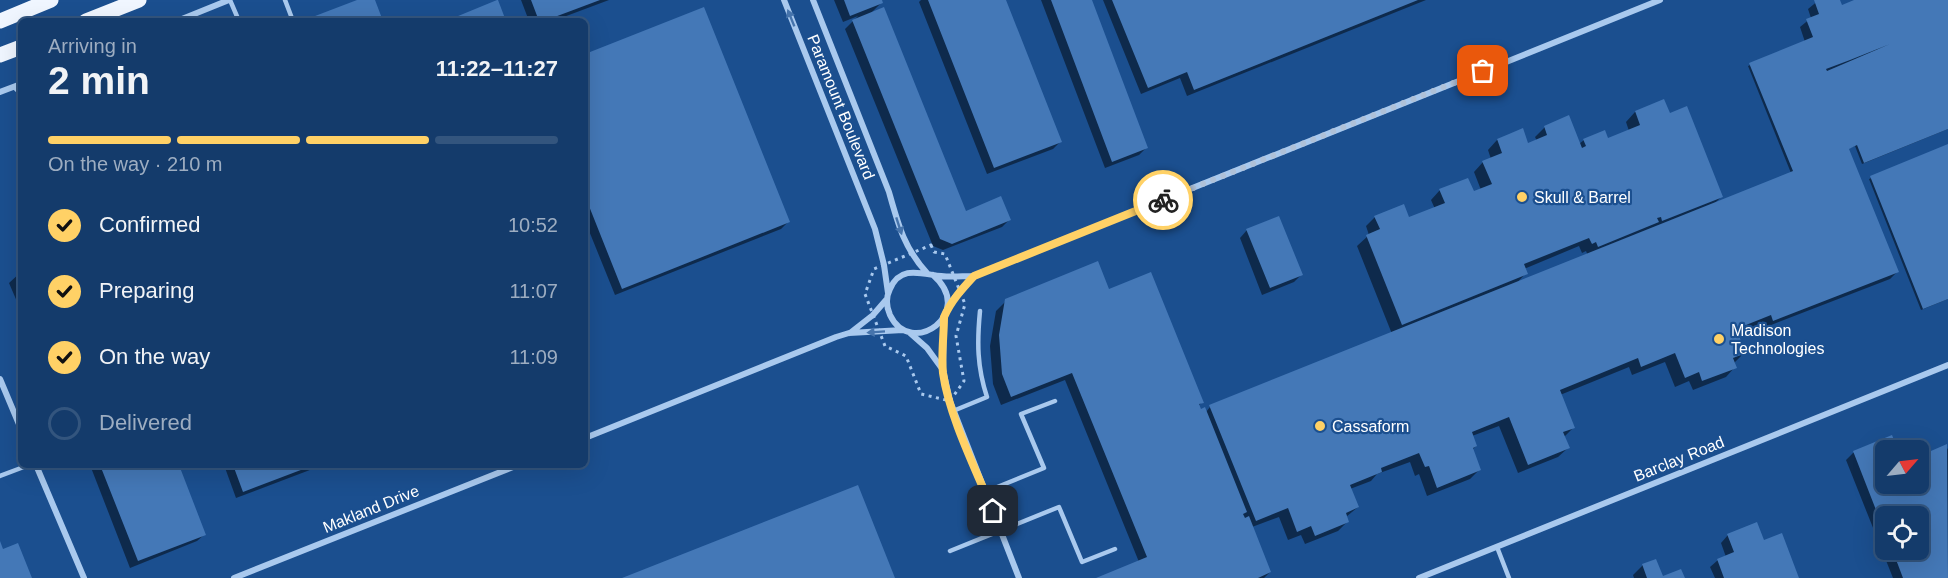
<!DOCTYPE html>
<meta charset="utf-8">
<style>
:root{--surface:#143b6b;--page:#1d4271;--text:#f1f3f6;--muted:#9dadc1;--line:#33557e;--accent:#ffd166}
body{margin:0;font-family:Helvetica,sans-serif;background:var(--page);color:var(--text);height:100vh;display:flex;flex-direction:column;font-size:22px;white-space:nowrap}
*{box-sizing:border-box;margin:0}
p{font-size:20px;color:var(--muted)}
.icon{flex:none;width:33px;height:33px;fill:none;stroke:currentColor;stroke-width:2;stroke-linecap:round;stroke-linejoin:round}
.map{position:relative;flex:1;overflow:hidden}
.side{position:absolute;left:18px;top:18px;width:570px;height:450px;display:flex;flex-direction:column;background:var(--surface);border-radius:9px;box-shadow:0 6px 24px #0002,0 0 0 2px var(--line)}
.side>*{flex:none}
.needle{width:39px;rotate:62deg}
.controls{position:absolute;left:1875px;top:440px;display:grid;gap:12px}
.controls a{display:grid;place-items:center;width:54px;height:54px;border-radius:9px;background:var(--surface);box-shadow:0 6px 24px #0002,0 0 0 2px var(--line);font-size:30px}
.pin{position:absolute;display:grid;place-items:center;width:51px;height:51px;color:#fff;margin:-26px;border-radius:12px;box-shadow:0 3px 9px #0006}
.courier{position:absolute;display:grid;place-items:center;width:60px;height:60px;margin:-30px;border:4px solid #ffd166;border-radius:50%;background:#fff;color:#222;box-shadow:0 2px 8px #0007}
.head em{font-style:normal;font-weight:600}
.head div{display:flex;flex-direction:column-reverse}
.head{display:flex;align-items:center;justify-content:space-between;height:102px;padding:0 30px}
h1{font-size:39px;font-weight:600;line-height:45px}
.bar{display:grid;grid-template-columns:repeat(4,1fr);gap:9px 6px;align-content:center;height:72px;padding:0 30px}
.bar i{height:8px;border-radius:4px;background:var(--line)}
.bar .current{background:var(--accent)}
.bar p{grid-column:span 4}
ol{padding:0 30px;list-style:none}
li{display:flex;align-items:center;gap:18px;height:66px}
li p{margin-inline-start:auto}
li .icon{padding:6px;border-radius:50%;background:var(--accent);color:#111;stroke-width:4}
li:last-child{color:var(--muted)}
li i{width:33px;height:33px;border:3px solid var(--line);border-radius:50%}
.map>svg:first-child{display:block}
.shadow{fill:#0007;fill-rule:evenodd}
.building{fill:#4478b7;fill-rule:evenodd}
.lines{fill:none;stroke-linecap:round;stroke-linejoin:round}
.path{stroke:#a9c9ee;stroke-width:3;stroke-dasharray:3 4.5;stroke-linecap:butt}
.service{stroke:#a9c9ee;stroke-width:4.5}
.minor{stroke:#a9c9ee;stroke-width:6}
.primary{stroke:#f0f6ff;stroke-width:15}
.oneway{fill:#4674ac}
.done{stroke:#afc1d8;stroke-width:6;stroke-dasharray:0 10.8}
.route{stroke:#ffd166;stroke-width:8}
.poi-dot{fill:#ffd166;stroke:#1b4f8f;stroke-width:2}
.labels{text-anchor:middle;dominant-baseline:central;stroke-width:4.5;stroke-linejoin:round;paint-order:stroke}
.street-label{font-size:16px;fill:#fff;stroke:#1b4f8f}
.poi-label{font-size:16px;fill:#fff;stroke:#1b4f8f;text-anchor:start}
</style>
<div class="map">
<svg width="1948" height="578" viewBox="0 0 1948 578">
<rect width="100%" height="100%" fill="#1b4f8f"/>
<!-- shadow -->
<path class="shadow" d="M521,0H609L553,21H529Z
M834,0H880L881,3L869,15L965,212L1009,220L1002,227L943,250L933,246L845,29L858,16L843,22Z
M921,0H1005L1060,142L1053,149L987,174L919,2Z
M1041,0H1090L1146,148L1139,155L1105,168Z
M1103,0H1426L1187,96L1180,78L1141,94Z
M1819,0H1838L1841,7L1858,0H1948V129L1862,164L1855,146L1847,149L1897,272L1890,279L1766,327L1763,321L1759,325L1737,334L1744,353L1735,362V367L1726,377L1693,390L1689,381L1675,387L1665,362L1632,375L1629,367L1560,395L1573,428L1564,437L1568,448L1558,457L1518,473L1499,426L1472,436L1476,446L1472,450L1479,470L1470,479L1427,496L1419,474L1415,476L1410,462L1377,474L1371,481L1350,489L1358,507L1346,517L1348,521L1338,531L1305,544L1301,535L1288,540L1279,517L1252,527L1270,572L1264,578H1099L1139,562L1065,380L1001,405L993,384L990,346L996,311L1006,301L1109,291L1202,402L1198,406L1200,411L1206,412L1210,407L1392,334L1357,246L1369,235L1366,226L1375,217L1408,219L1435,209L1431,200L1440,190L1473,193L1481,190L1474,172L1483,162L1491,159L1488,150L1497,140L1522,130L1528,145L1537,141L1535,137L1545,127L1579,144L1584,140H1607L1629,131L1626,122L1635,112L1663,101L1669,115L1722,196L1712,206L1791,173L1748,66L1805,42L1800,27L1811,18L1808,9ZM1579,246L1582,253L1586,251L1588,256L1515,285L1526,273L1524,269Z
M585,56L788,222L781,229L615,295L585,221Z
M1948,146V299L1921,310L1869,179Z
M1247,230L1301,275L1294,282L1262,295L1240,238Z
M21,272V311L9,283Z
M1891,437L1897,450H1886V483H1918L1921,472L1918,461L1925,455L1946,446L1948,450V578H1893L1846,460L1853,453ZM1886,516H1918V549H1886Z
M90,465H177L205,534L197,541L130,568Z
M224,465H323L236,498Z
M1728,535L1763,542L1798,578H1715L1710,567L1718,560L1726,557L1721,543Z
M1643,565L1662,578H1634L1633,575Z"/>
<!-- building -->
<path class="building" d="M357,0H375L383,21H302Z
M498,0L506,21H446L497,0Z
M531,0H600L544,21H539Z
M844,0H882L883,3L850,16Z
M928,0H1006L1062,142L994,168Z
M1051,0H1092L1148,148L1112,162Z
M1112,0H1418L1194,90L1187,72L1148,88Z
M1814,0H1840L1842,5L1854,0H1948V129L1864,163L1857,145L1849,149L1899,272L1773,321L1771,315L1736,329L1746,353L1733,358L1737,368L1702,381L1699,372L1685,378L1675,353L1641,367L1638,358L1560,390L1575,428L1563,432L1570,448L1528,465L1509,417L1472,432L1477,446L1473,448L1481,470L1437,488L1429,466L1425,467L1419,453L1381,468L1382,472L1350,485L1359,507L1346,513L1349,522L1315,536L1311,526L1297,532L1288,508L1256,521L1209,405L1793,171L1749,63L1813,37L1806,19L1819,14ZM1890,44L1827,71L1826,69L1850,60Z
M704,7L790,222L622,289L585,196V54Z
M884,7L966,211L1001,196L1011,220L952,244L940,239L852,20Z
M1664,99L1670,113L1687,106L1723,197L1662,221L1661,217L1657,218L1659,222L1598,247L1596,242L1592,244L1589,238L1524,264L1528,274L1402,325L1366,235L1380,229L1374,216L1404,204L1409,217L1445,203L1439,189L1468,178L1474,191L1492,184L1482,161L1502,153L1497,139L1509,134L1523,128L1528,143L1547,135L1544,126L1569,115L1582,148L1586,146L1583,139L1605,130L1608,138L1640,125L1635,111Z
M1948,144V299L1923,309L1870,176Z
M1279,216L1303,275L1270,288L1246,229Z
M1098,261L1109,289L1151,272L1204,403L1199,404L1201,409L1205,407L1247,512L1243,514L1245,518L1249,516L1271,572L1258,578H1096L1147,557L1072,373L1011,397L1002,374L999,335L1005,299Z
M1892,435L1898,450H1886V483H1918V471L1929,467L1924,454L1947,444L1948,578H1903L1892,549H1918V516H1886L1885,533L1853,451Z
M100,465H179L206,535L138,561Z
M233,465H314L243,492Z
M858,485L895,578H622Z
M1757,522L1764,540L1782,533L1799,578H1724L1717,559L1734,552L1727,534Z
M0,541L3,549L18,543L32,578H0Z
M1656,559L1663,576L1681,569L1685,578H1647L1642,564Z"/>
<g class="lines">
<!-- path -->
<path class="path" d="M931,245L934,252L945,254L965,304L956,336L964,381L950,401L921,394L906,356L885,346L865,294L874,269Z"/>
<!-- service -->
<path class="service" d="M230,0L239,21
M285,0L293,21
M14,87L21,94
M953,411L987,397C977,367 977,342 980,311
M0,476L29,465
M985,492L1044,468L1021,414L1055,401
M1497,547L1509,578
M950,551L1059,507L1082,562L1115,549"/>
<!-- minor -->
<path class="minor" d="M784,0L875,229L884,265L888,293
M813,0L889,192C898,224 904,248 927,273
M177,21L229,0
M0,92L21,84
M933,275C977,313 911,359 890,315C886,306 886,297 890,289C899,268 916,272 933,275C946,278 961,276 974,276L1660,0
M948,308L955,297L974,276
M944,317L943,370L950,401L1019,578
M850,333L873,315L886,300
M910,333L927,348L943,370
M0,379L21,429
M585,438L836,337L849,333L903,330
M36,465L84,578
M234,578L518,465
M1419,578L1948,365"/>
<!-- primary -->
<path class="primary" d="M0,21L51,0
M86,21L139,0
M0,55L21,47"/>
</g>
<!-- one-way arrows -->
<defs><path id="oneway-solid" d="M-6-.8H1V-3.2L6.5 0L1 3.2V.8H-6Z" transform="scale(1.5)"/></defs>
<g class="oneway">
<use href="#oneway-solid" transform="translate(791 18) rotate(-112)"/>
<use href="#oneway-solid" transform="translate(899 226) rotate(72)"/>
<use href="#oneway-solid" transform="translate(876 332) rotate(176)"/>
</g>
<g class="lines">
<!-- done -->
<path class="done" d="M1163,200L1483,71"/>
<!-- route -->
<path class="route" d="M993,511C976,470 949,416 943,373C941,355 944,335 944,317C951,301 962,289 974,276L1163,200"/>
</g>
<!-- markers -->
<g class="poi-dot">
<circle cx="1522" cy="197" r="6"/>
<circle cx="1719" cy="339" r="6"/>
<circle cx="1320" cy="426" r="6"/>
</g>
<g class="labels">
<!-- street labels -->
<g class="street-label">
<text transform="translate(841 107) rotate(68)">Paramount Boulevard</text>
<text transform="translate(1679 459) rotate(-22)">Barclay Road</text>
<text transform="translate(371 509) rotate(-22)">Makland Drive</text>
</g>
<!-- poi labels -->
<g class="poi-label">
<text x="1534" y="197">Skull &amp; Barrel</text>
<text x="1731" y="330">Madison<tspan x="1731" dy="18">Technologies</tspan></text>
<text x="1332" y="426">Cassaform</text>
</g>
</g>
</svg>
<div class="controls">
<a><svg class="needle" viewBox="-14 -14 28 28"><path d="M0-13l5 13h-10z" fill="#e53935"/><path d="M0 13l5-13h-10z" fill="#9dadc1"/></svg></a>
<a><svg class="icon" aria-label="locate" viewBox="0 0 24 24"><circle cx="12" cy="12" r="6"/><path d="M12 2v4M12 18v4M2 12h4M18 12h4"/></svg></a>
</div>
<div class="pin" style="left:1483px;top:71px;background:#ea580c"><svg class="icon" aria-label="bag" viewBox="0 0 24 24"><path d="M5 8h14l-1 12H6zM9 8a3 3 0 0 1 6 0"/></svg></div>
<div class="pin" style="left:993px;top:511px;background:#1f2937"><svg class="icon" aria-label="home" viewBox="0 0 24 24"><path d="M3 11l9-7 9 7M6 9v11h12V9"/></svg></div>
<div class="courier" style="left:1163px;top:200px"><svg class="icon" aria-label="bike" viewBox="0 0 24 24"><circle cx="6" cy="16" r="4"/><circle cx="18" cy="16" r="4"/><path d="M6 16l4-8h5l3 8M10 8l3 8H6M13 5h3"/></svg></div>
<section class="side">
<div class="head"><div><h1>2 min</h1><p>Arriving in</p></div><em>11:22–11:27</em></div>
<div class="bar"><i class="current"></i><i class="current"></i><i class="current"></i><i></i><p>On the way · 210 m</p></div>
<ol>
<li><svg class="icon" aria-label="check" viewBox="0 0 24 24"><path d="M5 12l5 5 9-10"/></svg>Confirmed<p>10:52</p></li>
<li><svg class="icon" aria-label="check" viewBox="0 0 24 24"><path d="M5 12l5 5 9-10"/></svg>Preparing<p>11:07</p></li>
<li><svg class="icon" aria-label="check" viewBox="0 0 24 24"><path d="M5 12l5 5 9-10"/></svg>On the way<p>11:09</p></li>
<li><i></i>Delivered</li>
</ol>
</section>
</div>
